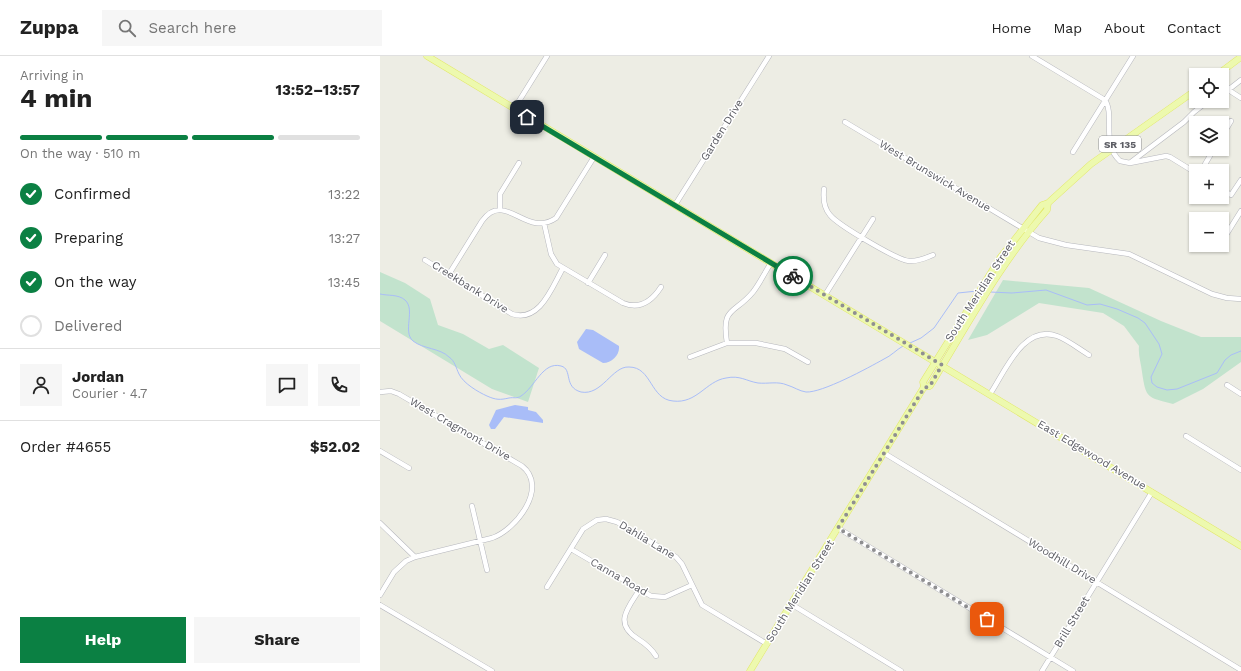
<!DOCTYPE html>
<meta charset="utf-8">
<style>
:root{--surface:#fff;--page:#f6f6f6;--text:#222;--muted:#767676;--line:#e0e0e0;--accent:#0b8043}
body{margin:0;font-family:"Work Sans",sans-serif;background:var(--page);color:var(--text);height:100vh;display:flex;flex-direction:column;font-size:15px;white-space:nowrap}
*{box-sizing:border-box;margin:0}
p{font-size:13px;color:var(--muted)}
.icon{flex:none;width:22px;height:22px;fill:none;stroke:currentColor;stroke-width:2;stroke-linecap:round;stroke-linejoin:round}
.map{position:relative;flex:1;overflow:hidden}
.sheet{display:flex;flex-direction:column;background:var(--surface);width:380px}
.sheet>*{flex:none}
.tools{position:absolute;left:809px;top:12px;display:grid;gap:8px}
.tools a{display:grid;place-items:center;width:40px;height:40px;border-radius:0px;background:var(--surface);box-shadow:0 1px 3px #0004;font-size:20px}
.pin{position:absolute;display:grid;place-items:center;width:34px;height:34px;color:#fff;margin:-17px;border-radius:8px;box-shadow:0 2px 6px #0006}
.courier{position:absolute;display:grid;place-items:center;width:40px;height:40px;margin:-20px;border:3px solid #0b8043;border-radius:50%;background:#fff;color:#222;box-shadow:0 1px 5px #0007}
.overview em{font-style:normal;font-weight:700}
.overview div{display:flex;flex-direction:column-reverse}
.overview{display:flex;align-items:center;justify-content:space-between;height:68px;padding:0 20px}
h1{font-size:26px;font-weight:700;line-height:30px}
.bar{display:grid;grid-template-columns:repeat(4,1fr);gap:6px 4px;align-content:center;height:48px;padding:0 20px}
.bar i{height:5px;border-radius:3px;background:var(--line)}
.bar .active{background:var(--accent)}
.bar p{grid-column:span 4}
.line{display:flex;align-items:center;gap:10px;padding:0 20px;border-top:1px solid var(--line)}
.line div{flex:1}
.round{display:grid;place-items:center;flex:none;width:42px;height:42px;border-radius:0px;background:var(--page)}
ol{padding:0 20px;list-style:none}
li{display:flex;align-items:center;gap:12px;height:44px}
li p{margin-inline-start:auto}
li .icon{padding:4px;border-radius:50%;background:var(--accent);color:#fff;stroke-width:4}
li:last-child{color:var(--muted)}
li i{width:22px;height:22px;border:2px solid var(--line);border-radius:50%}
.action{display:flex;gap:8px;margin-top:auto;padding:8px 20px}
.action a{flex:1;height:46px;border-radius:0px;background:var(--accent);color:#fff;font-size:16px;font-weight:700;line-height:46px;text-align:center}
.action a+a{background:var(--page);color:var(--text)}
header{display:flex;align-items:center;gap:24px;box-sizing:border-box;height:56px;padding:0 20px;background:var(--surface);border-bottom:1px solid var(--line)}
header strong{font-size:19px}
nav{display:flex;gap:22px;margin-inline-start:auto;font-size:14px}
.search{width:280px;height:36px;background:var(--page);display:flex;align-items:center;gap:10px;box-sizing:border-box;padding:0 14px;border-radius:0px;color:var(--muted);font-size:15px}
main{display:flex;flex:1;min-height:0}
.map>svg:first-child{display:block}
.green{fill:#c2e3cd}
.water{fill:#a9bdf8}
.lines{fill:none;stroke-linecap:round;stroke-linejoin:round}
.stream{stroke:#a9bdf8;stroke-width:1}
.minor-casing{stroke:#b6b7bd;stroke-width:5.5}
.major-casing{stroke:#e2e764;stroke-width:7}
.minor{stroke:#fff;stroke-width:4.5}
.major{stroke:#edf9ae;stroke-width:6}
.done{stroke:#8f8f91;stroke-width:4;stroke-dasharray:0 7.2}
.route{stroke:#0b8043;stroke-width:5}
.labels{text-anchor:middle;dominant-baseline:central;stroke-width:3;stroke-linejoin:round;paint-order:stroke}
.shield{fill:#fff;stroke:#8d8e92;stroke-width:1}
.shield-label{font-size:10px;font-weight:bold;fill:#5c5d64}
.street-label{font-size:11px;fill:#5c5d64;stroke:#fff}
</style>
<header>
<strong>Zuppa</strong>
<div class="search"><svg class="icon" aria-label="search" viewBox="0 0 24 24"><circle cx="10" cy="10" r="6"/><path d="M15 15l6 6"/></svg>Search here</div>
<nav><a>Home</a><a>Map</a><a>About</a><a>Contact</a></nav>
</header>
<main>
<section class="sheet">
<div class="overview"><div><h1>4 min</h1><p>Arriving in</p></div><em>13:52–13:57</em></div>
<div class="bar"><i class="active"></i><i class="active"></i><i class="active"></i><i></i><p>On the way · 510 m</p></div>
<ol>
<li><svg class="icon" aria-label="check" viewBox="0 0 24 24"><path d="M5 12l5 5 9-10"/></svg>Confirmed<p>13:22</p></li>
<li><svg class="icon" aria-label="check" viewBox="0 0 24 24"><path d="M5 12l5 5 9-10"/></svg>Preparing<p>13:27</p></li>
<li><svg class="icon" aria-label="check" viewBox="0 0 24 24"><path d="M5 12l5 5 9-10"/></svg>On the way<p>13:45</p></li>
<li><i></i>Delivered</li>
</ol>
<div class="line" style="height:72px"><a class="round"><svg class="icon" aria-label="person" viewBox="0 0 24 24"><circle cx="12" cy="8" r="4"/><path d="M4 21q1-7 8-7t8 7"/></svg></a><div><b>Jordan</b><p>Courier · 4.7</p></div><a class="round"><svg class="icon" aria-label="chat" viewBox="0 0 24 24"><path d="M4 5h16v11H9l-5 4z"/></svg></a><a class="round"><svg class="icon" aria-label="phone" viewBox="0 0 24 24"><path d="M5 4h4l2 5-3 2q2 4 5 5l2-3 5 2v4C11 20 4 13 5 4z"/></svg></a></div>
<div class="line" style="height:52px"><div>Order #4655</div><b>$52.02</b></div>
<div class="action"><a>Help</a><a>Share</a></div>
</section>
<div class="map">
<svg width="861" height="615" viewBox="0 0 861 615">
<rect width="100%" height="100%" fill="#edede4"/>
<!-- green -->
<path class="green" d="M0,216L25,227L50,243L58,269L83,278L109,293L123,289L159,312L148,346L112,333L0,265Z
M623,224L709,232L781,265L821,281H861V306L823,333L793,348C767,341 766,343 762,316C761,307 758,299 759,290L744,270L723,257L659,247L607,279L588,284Z"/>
<!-- water -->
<path class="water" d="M206,273L213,274L239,290C240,299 232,307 223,307L199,293L197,286Z
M135,349L148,351V354L156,356L163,364V367L124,361L115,373H111L109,369L116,354Z"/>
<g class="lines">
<!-- stream -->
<path class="stream" d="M610,236L632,237L666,234L707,249L720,248L737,253L758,262L765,267L779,288L782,298L771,321L772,327L777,331L787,334L797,333L837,317L845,304L851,299L861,295
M0,238C8,240 18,238 25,244C36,254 22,275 33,285C43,293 60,292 69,301C75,305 76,312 79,318C83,327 98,336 107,340C116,344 120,344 129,342C134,341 137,343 141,340C155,331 163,305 181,310C193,313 183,331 201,336C222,340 232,310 249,311C272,311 270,343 293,345C317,348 326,325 346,322C360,319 366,325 378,327C388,328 398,325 407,329C414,331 419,335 426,336C442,337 488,312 504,303C511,300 516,294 523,290
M530,287L541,282L554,272L578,237L597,235"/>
<!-- minor casing -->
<g class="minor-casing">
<path id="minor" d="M652,0L725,44C735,59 721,88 740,105L750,107L786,100L790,101L816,117
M847,33L861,42
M842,35L852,31L861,24
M134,53L167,0
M465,66L659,182L686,189L749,198L832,238L847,242L861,243
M842,80L851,65
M693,96L753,0
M751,106L804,66L814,56L828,45
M821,115L834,93
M444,133C443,142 444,152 450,159C458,169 517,204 529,205C538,206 545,202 553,199
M842,133L851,139L861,124
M295,149L389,0
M120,154V138L139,107
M164,167L171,198L177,208L243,247C260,254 272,245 281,231
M846,179L861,155
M45,204L132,258C160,267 172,231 183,212
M69,218L102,165C125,133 146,183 176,162L214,101
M208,227L225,199
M445,239L493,163
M347,287C341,250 354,259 373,236C380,227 385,216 391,207
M310,301L347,287H376L405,293L428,306
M847,329L861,338
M0,336L11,335L19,338L142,410C169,431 136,474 112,482L35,501L26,505L14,516L0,539
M610,338C625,316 643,268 677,280C688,284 699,293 709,299
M806,380L861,414
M0,395L29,412
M504,397L861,614
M92,450L107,514
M0,467L35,501
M458,472L693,615
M191,493L271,540L285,541L312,529
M167,531L203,473L217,464L226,463L237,466L296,501L302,508L322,549L387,588
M260,533C248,552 233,567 258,583C266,588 271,592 276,600
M411,548L521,615
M0,549L112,615
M662,615L772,436"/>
</g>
<!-- major casing -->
<g class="major-casing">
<path id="major" d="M47,0L861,490
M837,19L861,1
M544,331L543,326L620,202L662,149L668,147L711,108L816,34
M370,615L544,331L550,330C587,270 620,207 667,154L668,147"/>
</g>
<!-- minor -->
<use href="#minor" class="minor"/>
<!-- major -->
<use href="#major" class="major"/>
</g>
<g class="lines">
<!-- done -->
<path class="done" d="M413,220L562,309L550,330L544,332L458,472L607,563"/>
<!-- route -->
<path class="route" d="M147,61L413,220"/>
</g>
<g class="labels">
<!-- shield labels -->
<rect class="shield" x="719" y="80" width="42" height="16" rx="3"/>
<g class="shield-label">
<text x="740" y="88">SR 135</text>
</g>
<!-- street labels -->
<g class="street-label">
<text transform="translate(342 74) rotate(-58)">Garden Drive</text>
<text transform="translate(555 120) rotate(31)">West Brunswick Avenue</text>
<text transform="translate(90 231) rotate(32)">Creekbank Drive</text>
<text transform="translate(600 235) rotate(-57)">South Meridian Street</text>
<text transform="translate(80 373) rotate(30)">West Cragmont Drive</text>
<text transform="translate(712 399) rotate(31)">East Edgewood Avenue</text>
<text transform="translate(267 484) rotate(31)">Dahlia Lane</text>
<text transform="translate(682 505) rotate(31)">Woodhill Drive</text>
<text transform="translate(239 521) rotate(30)">Canna Road</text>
<text transform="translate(420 535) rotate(-58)">South Meridian Street</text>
<text transform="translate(692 566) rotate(-59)">Brill Street</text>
</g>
</g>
</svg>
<div class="tools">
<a><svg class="icon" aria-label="locate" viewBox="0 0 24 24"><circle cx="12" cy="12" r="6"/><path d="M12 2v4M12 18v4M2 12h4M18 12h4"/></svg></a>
<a><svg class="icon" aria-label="layers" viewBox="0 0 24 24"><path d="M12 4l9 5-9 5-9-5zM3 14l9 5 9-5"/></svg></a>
<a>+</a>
<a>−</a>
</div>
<div class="pin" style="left:607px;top:563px;background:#ea580c"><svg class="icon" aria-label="bag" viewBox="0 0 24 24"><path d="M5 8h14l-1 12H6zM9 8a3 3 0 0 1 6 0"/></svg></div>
<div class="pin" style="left:147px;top:61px;background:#1f2937"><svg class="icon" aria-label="home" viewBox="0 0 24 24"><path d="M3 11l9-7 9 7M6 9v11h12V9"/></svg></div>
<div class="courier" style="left:413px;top:220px"><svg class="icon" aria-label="bike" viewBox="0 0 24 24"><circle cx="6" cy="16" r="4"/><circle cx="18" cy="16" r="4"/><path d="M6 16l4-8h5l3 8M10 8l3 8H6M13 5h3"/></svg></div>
</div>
</main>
